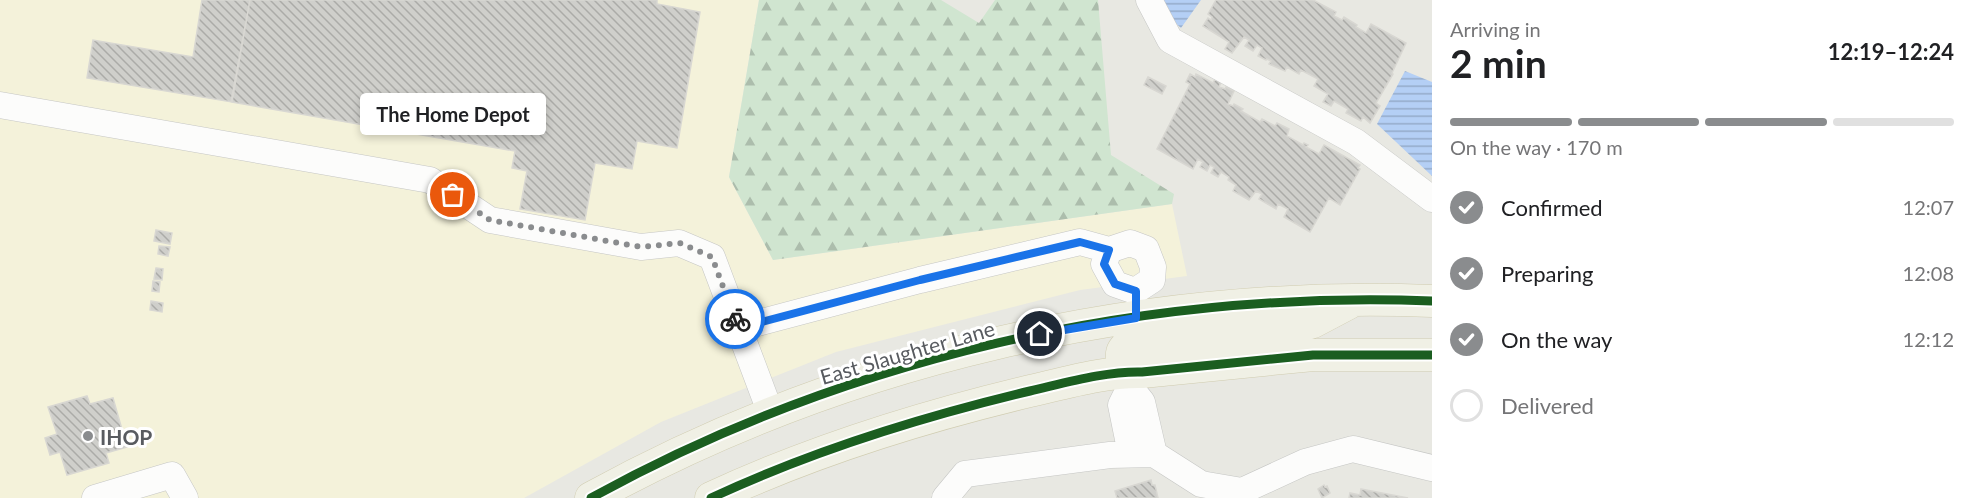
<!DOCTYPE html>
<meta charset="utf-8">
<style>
:root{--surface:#fff;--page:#f6f6f6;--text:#202124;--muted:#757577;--line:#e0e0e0;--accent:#8a8c8e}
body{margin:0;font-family:Lato,sans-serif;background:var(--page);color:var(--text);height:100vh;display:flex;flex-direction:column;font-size:22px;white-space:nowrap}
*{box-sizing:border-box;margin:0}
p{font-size:20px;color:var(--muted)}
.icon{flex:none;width:33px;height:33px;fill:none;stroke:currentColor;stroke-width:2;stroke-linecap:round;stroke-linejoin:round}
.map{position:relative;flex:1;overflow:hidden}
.side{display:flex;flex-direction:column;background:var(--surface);width:540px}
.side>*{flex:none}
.pin{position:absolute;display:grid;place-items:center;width:51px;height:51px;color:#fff;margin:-26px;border:3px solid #fff;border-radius:50%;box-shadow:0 2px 6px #0007}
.courier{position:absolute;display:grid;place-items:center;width:60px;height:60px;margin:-30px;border:4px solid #1a73e8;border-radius:50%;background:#fff;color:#222;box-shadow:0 2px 8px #0007}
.bubble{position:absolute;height:42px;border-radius:6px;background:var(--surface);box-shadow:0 3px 9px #0003;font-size:20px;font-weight:700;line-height:42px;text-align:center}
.overview em{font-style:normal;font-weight:700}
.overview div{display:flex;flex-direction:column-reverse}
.overview{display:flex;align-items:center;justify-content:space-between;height:102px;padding:0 18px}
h1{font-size:39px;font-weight:700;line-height:45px}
.bar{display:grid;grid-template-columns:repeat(4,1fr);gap:9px 6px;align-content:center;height:72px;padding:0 18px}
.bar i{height:8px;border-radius:4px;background:var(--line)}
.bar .current{background:var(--accent)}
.bar p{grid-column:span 4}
ol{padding:0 18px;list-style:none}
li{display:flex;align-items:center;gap:18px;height:66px}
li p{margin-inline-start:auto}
li .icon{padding:6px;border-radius:50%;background:var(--accent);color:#fff;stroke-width:4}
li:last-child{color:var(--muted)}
li i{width:33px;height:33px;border:3px solid var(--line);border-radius:50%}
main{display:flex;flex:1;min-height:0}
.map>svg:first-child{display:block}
.commercial{fill:#f4f2da}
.forest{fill:url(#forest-firs)}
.water{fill:url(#water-rules)}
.building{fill:url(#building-back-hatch);stroke:#d8d7d2;stroke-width:1.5}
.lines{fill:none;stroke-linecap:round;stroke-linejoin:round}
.minor-casing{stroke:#c5c6c4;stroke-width:27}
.major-casing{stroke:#d0ccb0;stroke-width:33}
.minor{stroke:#fcfcfb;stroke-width:26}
.major{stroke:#f0f0e5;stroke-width:32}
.cycleway-casing{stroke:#fff;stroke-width:13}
.cycleway{stroke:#1b5e20;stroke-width:9}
.done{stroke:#8a8c8e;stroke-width:6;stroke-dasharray:0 10.8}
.route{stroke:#1a73e8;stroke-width:8}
.poi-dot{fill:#8a8c8e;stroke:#fff;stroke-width:2}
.labels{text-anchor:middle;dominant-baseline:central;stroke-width:6;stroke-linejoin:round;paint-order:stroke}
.street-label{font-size:21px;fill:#585b60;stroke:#fff}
.poi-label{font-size:21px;font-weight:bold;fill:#585b60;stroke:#fff;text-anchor:start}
</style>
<main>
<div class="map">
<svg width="1432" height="498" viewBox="0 0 1432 498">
<defs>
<pattern id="forest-firs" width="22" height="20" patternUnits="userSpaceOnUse" patternTransform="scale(1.5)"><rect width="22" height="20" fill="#d0e5d0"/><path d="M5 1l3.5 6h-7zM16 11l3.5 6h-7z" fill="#acbdac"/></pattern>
<pattern id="water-rules" width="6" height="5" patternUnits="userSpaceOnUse" patternTransform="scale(1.5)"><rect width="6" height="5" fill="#b4cff5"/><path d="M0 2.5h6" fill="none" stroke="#95abca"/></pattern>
<pattern id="building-back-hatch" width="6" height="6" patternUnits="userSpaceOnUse" patternTransform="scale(1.5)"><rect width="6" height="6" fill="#cfcfcb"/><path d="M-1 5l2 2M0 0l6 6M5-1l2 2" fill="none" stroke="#ababa8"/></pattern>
</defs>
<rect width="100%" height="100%" fill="#e8e8e2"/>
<!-- commercial -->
<path class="commercial" d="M0,0H759L729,177L773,260L1172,204L1187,276L1080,290L836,352L661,422L524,498H0Z"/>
<!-- forest -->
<path class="forest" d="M759,0H941L979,23L995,0H1098L1111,155L1174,194L1172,204L773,260L729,177Z"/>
<!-- water -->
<path class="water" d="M1158,0H1201L1181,28L1171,19Z
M1405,71L1432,82V176L1377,124Z"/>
<!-- building -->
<path class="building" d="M202,0H250L232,102L87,78L93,40L193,57Z
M250,0H657V4L700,12L677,148L637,141L632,169L595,163L585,220L520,209L527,171L512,168L515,151L231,102Z
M1216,0H1313L1336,12L1334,16L1342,20L1344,17L1357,25L1356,27L1366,33L1371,24L1406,43L1392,73L1393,74L1376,103L1380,106L1370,123L1363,117L1361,121L1346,113L1348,109L1334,101L1331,106L1323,102L1328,94L1314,86L1318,79L1301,70L1299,74L1287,67L1285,71L1269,64L1271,61L1267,59L1266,60L1258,56L1262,48L1257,45L1253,51L1245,46L1249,40L1244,37L1232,53L1225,49L1229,42L1203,26L1208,18L1211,20L1212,17L1208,14Z
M1190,74L1195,77L1196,74L1213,83L1215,79L1221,82L1219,87L1225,89L1226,87L1234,91L1228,104L1233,106L1234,104L1243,109L1241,111L1260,122L1262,119L1275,126L1277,123L1289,129L1287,136L1303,145L1304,143L1308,145L1306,147L1319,154L1324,145L1360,165L1358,168L1360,169L1340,205L1329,198L1310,232L1284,217L1288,209L1278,204L1276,209L1259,199L1262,194L1256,191L1249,200L1233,191L1236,185L1228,180L1229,177L1221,172L1218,177L1211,173L1214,167L1210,165L1207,171L1200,167L1203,162L1198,159L1193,169L1157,149L1190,84L1186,82Z
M1148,77L1166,86L1162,94L1144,85Z
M156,230L172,233L170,244L154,241Z
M159,246L170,247L168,256L158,254Z
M156,268L163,269L162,280L154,279Z
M153,281L160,282L159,292L152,291Z
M151,301L163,303L162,312L150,310Z
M87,396L90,404L113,398L127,447L106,453L109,463L67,475L60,452L50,455L45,438L57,434L48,407Z
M1151,480L1152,485H1155L1158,498H1117L1115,491Z
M1324,485L1325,487L1327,486L1330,493L1322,498L1318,489Z
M1361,489L1408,498H1349L1350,493L1360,495Z"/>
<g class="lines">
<!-- minor casing -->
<g class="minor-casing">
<path id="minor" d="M1149,0L1170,40L1356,142L1432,199
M0,105L430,180L490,220L641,247L679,243L712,257L771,414
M1109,250L1104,264L1115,284L1135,291
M739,328L920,280L1080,242L1109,250L1130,243L1146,249L1153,267L1152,280L1135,291
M1126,371L1130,387L1142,402L1154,454
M1130,387L1121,405L1131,454
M95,498L172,475L185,498
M945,498L965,474L1110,455L1154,454L1201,484L1242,491L1305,462L1353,449L1432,468"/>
</g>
<!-- major casing -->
<g class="major-casing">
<path id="major" d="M1126,371C1121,356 1117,348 1136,343L1299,326L1313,322L1349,303
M591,498C845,358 1142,290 1432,301
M711,498C812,451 921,417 1030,391C1065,383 1106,371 1142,372L1313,355H1432"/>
</g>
<!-- minor -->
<use href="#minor" class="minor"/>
<!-- major -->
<use href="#major" class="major"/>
<!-- cycleway casing -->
<g class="cycleway-casing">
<path id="cycleway" d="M591,498C845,358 1142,290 1432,301
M711,498C812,451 921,417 1030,391C1065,383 1106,371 1142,372L1313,355H1432"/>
</g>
<!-- cycleway -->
<use href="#cycleway" class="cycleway"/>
</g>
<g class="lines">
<!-- done -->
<path class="done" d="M453,195L490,220L641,247L680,243L712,257L735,319"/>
<!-- route -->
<path class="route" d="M735,319L739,328L920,280L1080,242L1109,250L1104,264L1115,284L1136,291V318L1040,334"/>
</g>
<!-- markers -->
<circle class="poi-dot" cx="88" cy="436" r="6"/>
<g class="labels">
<!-- street labels -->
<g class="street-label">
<text transform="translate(907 352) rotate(-16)">East Slaughter Lane</text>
</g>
<!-- poi labels -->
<g class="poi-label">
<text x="100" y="436">IHOP</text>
</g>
</g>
</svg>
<div class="pin" style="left:453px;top:195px;background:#ea580c"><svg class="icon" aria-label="bag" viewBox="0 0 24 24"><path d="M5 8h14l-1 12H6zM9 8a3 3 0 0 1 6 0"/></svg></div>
<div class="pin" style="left:1040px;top:334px;background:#1f2937"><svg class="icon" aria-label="home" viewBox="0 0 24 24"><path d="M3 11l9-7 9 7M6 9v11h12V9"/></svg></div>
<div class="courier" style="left:735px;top:319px"><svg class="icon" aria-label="bike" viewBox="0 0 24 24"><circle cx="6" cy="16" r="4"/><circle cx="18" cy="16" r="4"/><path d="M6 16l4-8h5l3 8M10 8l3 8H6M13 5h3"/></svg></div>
<div class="bubble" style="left:360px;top:93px;width:186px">The Home Depot</div>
</div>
<section class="side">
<div class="overview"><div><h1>2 min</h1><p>Arriving in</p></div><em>12:19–12:24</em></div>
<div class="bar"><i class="current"></i><i class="current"></i><i class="current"></i><i></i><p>On the way · 170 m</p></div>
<ol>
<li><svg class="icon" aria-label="check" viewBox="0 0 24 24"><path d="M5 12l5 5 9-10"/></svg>Confirmed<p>12:07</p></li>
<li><svg class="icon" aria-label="check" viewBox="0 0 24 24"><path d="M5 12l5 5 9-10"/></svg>Preparing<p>12:08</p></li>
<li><svg class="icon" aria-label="check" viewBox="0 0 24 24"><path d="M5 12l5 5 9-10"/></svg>On the way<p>12:12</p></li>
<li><i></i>Delivered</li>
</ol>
</section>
</main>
